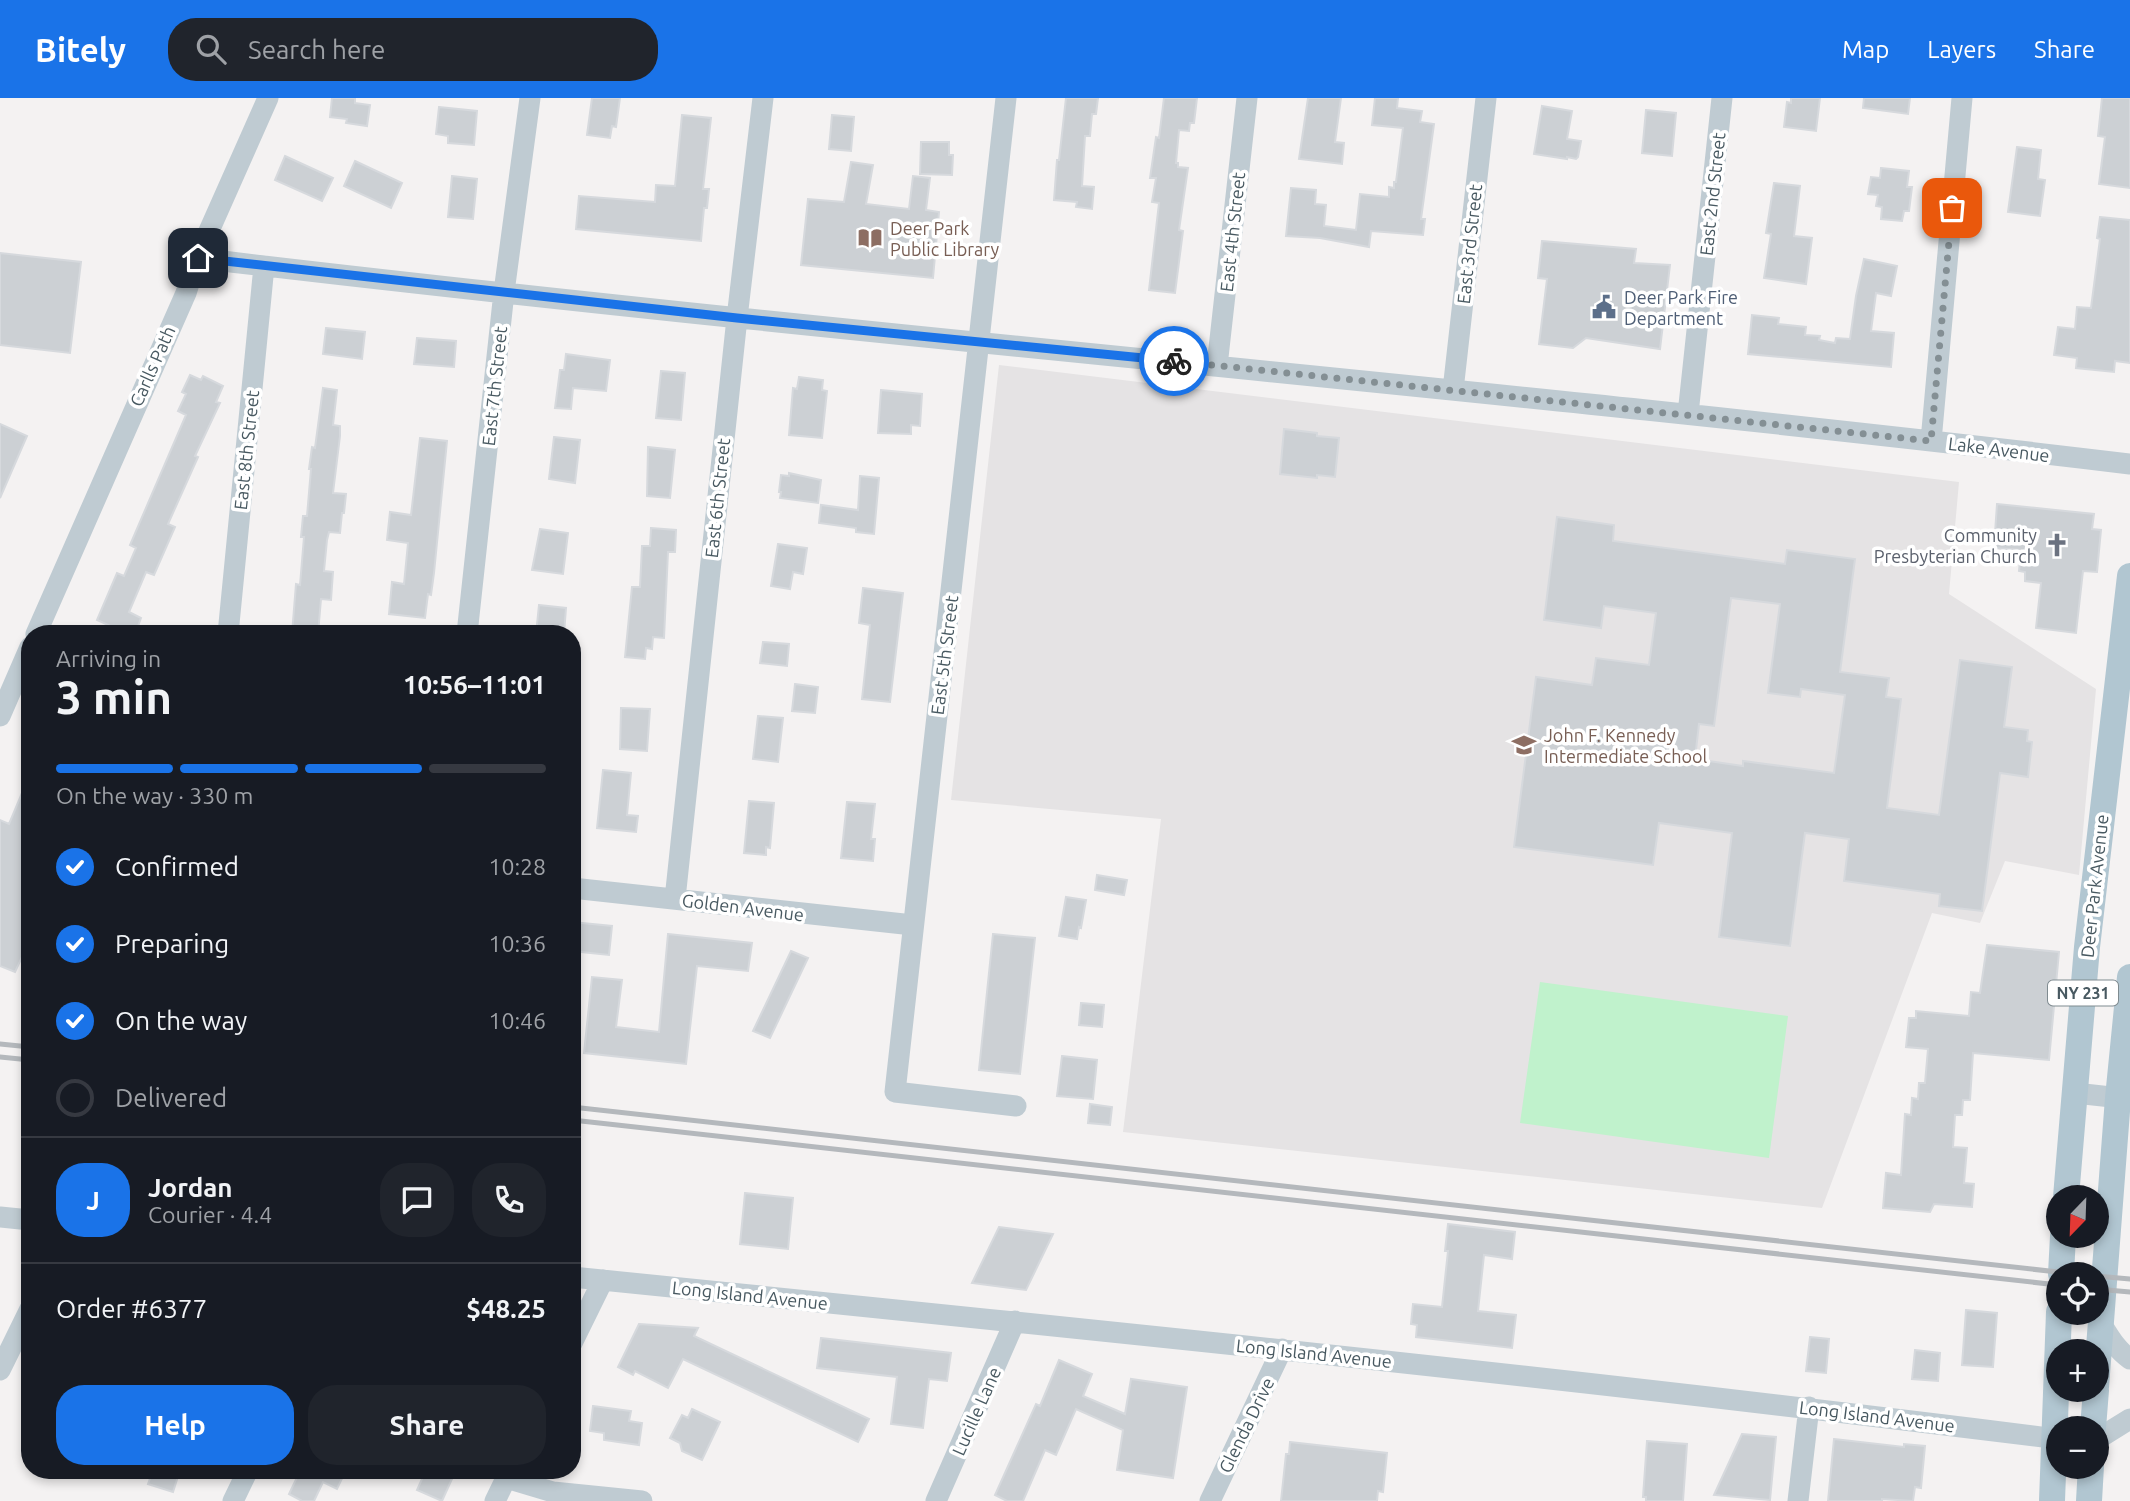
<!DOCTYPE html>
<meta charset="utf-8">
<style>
:root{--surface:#171b24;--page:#20242c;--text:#f1f3f6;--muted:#9ea1a6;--line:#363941;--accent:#1a73e8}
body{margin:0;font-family:Ubuntu,sans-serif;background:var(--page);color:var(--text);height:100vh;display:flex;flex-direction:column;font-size:26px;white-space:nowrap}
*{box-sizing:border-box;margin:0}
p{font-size:23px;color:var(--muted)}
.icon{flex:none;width:38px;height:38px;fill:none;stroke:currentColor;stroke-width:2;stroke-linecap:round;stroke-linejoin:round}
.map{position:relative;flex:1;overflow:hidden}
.panel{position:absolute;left:21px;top:527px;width:560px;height:854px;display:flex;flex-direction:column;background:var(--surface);border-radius:28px;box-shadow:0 4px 10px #0003}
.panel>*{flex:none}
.needle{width:46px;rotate:203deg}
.buttons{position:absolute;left:2046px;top:1087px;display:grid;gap:14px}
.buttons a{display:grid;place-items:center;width:63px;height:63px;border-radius:50%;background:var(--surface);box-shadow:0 4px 10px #0003;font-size:35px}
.pin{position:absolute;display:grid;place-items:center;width:60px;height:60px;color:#fff;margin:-30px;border-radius:14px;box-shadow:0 4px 10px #0006}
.courier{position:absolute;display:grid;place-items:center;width:70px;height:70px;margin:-35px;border:5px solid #1a73e8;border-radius:50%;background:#fff;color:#222;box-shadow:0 2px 9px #0007}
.head em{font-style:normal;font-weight:600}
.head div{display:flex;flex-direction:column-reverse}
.head{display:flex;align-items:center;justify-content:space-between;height:119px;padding:0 35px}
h1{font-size:46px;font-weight:600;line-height:52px}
.bar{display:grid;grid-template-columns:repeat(4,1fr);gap:10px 7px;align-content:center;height:84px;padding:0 35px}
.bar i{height:9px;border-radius:5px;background:var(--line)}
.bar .selected{background:var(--accent)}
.bar p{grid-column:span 4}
.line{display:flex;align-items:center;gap:18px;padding:0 35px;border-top:2px solid var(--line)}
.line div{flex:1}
.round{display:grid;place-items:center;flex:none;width:74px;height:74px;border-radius:28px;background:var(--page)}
ol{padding:0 35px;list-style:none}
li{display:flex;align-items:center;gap:21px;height:77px}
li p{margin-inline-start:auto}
li .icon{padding:7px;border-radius:50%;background:var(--accent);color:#fff;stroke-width:4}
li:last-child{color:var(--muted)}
li i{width:38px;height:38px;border:4px solid var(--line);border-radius:50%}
.primary-button{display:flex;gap:14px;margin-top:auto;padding:14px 35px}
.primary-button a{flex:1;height:80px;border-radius:28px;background:var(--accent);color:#fff;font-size:28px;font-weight:600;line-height:80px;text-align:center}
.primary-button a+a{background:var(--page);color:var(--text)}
header{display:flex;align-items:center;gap:42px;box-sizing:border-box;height:98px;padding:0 35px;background:var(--accent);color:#fff}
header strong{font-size:33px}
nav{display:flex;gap:38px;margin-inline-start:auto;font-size:24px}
.search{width:490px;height:63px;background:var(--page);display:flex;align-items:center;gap:18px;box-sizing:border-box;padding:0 24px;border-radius:28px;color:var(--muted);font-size:26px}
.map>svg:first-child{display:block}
.education{fill:#e5e3e4}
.green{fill:#c0f2cc}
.building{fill:#ccd0d4;stroke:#d6d9dd;stroke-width:2;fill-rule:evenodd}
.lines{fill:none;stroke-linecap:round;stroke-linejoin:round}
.minor{stroke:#bfcbd2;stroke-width:21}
.major{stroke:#b1c6d1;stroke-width:26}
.rail{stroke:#b4b8bc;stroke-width:5}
.done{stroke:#848f94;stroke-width:7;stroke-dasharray:0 12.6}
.route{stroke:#1a73e8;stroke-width:9}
.labels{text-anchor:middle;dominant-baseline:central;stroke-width:7;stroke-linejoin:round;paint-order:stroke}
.shield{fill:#fff;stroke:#7f8b90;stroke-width:2}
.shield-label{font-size:16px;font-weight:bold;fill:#485961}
.street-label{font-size:18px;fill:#485961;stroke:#fff}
.education-label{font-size:18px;fill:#785e54;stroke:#fff;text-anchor:start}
.service-label{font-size:18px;fill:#4e5e75;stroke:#fff;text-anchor:start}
.worship-label{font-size:18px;fill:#5b616d;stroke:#fff;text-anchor:end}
</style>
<header>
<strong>Bitely</strong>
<div class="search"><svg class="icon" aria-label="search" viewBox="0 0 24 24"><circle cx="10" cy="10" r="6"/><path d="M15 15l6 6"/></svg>Search here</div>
<nav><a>Map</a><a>Layers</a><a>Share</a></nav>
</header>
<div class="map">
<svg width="2130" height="1403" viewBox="0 0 2130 1403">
<rect width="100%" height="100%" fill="#f4f2f2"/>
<!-- education -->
<path class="education" d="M999,267L1959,384L1949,496L2096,591L2079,777L2005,763L1980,825L1932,815L1822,1110L1123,1034L1161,721L951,702Z"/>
<!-- green -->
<path class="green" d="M1540,884L1788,918L1769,1060L1520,1025Z"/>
<!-- building -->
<path class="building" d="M332,0H355V5L370,7L367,28L346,25L347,21L330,19Z
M592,0H620L616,29L612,28L610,40L587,37Z
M1066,0H1098L1096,16H1092L1090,38H1085L1082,88L1094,89L1092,111L1076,109L1077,104L1054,102L1057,62H1059Z
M1164,0H1197L1194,25H1190L1189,33L1179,32L1176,65H1178V69L1188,70L1179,132L1183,133L1175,195L1149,192L1159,105L1152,104L1156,80H1150L1156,39L1159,40Z
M1308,0H1341L1335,44L1344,45L1342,66L1299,61Z
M1375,0H1398L1397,10L1422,13L1420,24L1434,26L1421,121H1425L1423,137L1371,133L1369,149L1320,140L1286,138L1291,90L1316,92L1315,106L1326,107L1324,128L1356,132L1360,96L1389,99V89L1394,90V84H1396L1403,30L1372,27Z
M1791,0H1820L1816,33L1784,29L1787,4L1791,5Z
M1864,0H1910L1908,16L1863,10Z
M2102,0H2130V90L2099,86L2105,39L2098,38Z
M1542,8L1572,13L1567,41L1581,43L1578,59L1576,61L1567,59V61L1534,56Z
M439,9L477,13L474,47L448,45V38L436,36Z
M1646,12L1676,15L1672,58L1642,55Z
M682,17L711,20L703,91H709L707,110H704L701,143L576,131L579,98L655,104L656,87L675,88Z
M832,17L854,19L851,53L829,51Z
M921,44H949V57H953L952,77L920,76Z
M2017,49L2041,52L2038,81L2045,82L2040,118L2008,114Z
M285,58L333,80L322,103L275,82Z
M355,63L402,85L391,110L344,88Z
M851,64L873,67L866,106L909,111L913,78L930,80L926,112L939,114L933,180L801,167L808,101L844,104Z
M1881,70L1909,73L1907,89H1912L1909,113H1904L1902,123L1881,121L1882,109L1876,108L1878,97L1868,96L1871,79L1880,80Z
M452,78L477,81L473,121L448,119Z
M1774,85L1800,88L1794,138L1812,140L1806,186L1764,180L1771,136L1766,135Z
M2100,119L2130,122V265L2115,263L2114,274L2076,270L2077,260L2054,257L2058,229L2075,231L2077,209L2091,210L2100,141L2097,140Z
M1542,143L1636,151L1634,165L1670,167L1660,251L1586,240L1573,250L1539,246L1547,181L1538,180Z
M0,155L81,164L70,255L0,247Z
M1864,161L1897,168L1891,198L1876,195L1871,233L1894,235L1891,269L1748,256L1752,217L1779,220L1778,226L1806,229L1805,237L1820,238L1819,242L1835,245L1836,240L1850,241L1856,198Z
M326,230L365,234L362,261L323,256Z
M417,240L456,243L454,269L414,266Z
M566,256L610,262L606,293L573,290L571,311L555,310L560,272H564Z
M661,273L685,275L681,322L656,320Z
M190,277L201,282L203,278L223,288L216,304L220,305L195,358L198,359L168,426L175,429L154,477L146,474L129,514L141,520L135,536H128L97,522L117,475L124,478L136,450L130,447L186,317L178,313L186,296L182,294Z
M799,279L823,282L822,292L827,293L822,340L789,337L793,290L797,291Z
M323,290L337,292L333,327L340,328V338L333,395L346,396L344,415H342L340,435L329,434L327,442L324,473L333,474L331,502L321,501L318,536H292L296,486L300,487L304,439H301L303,418H307L311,371H309L312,349L315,350Z
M881,292L922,296L920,328L911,327V336L878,335Z
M0,326L27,338L0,400Z
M1284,331L1317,335V338L1339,340L1335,379L1317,377V380L1280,376Z
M554,339L580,342L575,385L549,381Z
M420,340L447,343L434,475L431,497L428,496L425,520L389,516L392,484L404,486L408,445L387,442L390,414L411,417Z
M648,349L675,352L670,400L647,398Z
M789,375L821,382L818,405L780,400L781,394H779L781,377L789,378Z
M860,378L879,380L874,436L856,434V430L819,425L821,407L858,412Z
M1997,406L2094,416L2092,431L2101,432L2097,474L2083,473L2076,535L2036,530L2041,485L2025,483V474L2019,473L2021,452L1994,450Z
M1557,419L1614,427L1613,443L1785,466L1787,452L1855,461L1840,574L1889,580L1886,599L1901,601L1887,710L1939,717L1960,562L2012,569L2004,629L2028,632L2027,643L2032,644L2028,679L2000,675L1982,813L1939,808L1940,796L1844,783L1849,741L1805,735L1790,848L1719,839L1732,735L1659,725L1653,767L1514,749L1536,579L1592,587L1596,560L1649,567L1656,515L1604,508L1601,530L1544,522ZM1731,500L1780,506L1768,595L1800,599L1801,591L1845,597L1834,675L1743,663V668L1695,661L1699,626L1714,628Z
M651,430L676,432L675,454H668L664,540L653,539L652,551L646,550L645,561L625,559L632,489H640L642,448H650Z
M540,431L568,435L563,476L532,472Z
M778,446L807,450L803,476L793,474L790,491L771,488Z
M863,490L903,495L890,604L862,601L870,527L859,525Z
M539,507L566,510L564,536H536Z
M763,544L789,546L787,568L760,565Z
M795,586L818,589L815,615L792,613Z
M621,610L650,611L647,653L620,651Z
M758,618L783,620L778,664L753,661Z
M603,672L631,675L627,717L638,718L636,734L597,730Z
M30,676V842L15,874L0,868V722L9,726Z
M749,703L774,705L770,750L766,749V757L744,755Z
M847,704L875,706L871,741H875L873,763L841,760Z
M1097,777L1127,782L1124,797L1095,792Z
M1066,799L1086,802L1081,830L1079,829L1077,841L1059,838Z
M572,824L612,828L609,857L572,853Z
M668,836L752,845L748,873L697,868L686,966L584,955L592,879L622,882L616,929L659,934Z
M993,836L1035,840L1020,976L979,972Z
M1987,847L2059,854L2049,962L1973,955L1970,1002H1963L1962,1017H1955L1953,1049L1967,1050L1964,1085L1974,1086L1972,1109L1934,1106L1930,1114L1883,1110L1886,1075L1901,1077L1905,1016L1911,1017L1912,1000L1918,1001L1919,985H1925L1928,951L1906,949L1909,920H1916V913L1969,918L1971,894L1980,895Z
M791,853L808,860L770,940L753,933Z
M1081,905L1104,907L1102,929L1079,927Z
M1062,958L1097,962L1093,1001L1057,998Z
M1090,1006L1112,1009L1110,1027L1088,1025Z
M745,1095L793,1100L788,1151L740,1146Z
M1448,1126L1515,1134L1512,1161L1484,1157L1478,1213L1516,1217L1512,1250L1416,1239L1417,1227L1411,1226L1413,1206L1442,1209L1448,1153H1445Z
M999,1129L1053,1136L1026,1192L972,1185Z
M1966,1212L1997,1215L1993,1269L1962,1267Z
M639,1226L698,1230L694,1238L869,1321L858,1344L683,1261L668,1290L635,1273L633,1277L618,1269Z
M1810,1239L1829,1241L1826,1275L1806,1273Z
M821,1240L951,1255L947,1283L929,1281L923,1330L891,1326L897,1279L817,1270Z
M1915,1252L1940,1255L1938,1283L1912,1281Z
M1059,1262L1092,1276L1083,1298L1125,1316L1131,1281L1187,1289L1173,1380L1117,1372L1123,1332L1076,1311L1056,1357L1045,1352L1023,1403H1007L995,1397L1036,1306L1040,1308Z
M593,1308L631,1313L629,1323L642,1325L639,1347L604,1342V1335L590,1333Z
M692,1311L720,1324L702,1362L682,1353L680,1345L670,1340L682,1317L688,1320Z
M1742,1336L1776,1339L1770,1402L1714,1397Z
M1834,1341L1904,1349V1346L1925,1348L1921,1390L1915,1389L1913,1403L1882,1401V1403H1828Z
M1647,1343L1687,1346L1683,1403H1646V1399H1643Z
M1290,1344L1387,1355L1383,1394L1378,1393L1377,1403H1281L1286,1356H1289Z
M153,1372H180L173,1394L148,1386Z
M299,1372H346L337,1391L323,1384L314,1403H302L289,1396L300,1373Z
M426,1372H456L442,1403L417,1392Z"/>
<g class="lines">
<!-- minor -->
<path class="minor" d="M1006,0L895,994L1016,1008
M197,160C841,237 1487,289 2130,366
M1217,268L1247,0
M1453,292L1486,0
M1688,316L1722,0
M1931,343L1962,0
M36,536L186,195L197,160L268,0
M228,536L264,168
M467,536L504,194L530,0
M0,618L30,549
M572,790L913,827
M675,801L737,220L763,0
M2075,995L2130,1001
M0,1119L30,1122
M572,1179C1068,1229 1564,1279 2058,1341
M2102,1227C2110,1240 2117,1252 2130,1261
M572,1245L603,1182
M0,1272L30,1211
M2096,1342L2130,1321
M506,1380L553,1394L642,1403
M233,1403L248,1372
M495,1403L510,1372
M936,1403L1015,1223
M1210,1403L1282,1251
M1798,1403L1809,1309"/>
<!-- major -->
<path class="major" d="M2066,1099L2087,849L2130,478
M2061,1176L2063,1138
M2096,1289L2118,1000L2130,879
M2093,1330L2096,1292
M2052,1403L2059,1214
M2089,1403L2091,1368"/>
<!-- rail -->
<path class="rail" d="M0,946L30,949
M0,959L30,962
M572,1009L2076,1176
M572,1022L2058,1187
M2096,1178L2130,1181
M2096,1191L2130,1194"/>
</g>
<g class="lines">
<!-- done -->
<path class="done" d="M1174,263L1931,343L1952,110"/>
<!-- route -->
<path class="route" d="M198,160L737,220L1174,263"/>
</g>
<!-- icons -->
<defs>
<g id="library-bare" transform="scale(1.89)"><path d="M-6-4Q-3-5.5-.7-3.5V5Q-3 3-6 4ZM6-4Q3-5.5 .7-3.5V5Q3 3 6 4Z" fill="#8d6e63" stroke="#fff" stroke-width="2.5" paint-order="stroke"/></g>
<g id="civic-bare" transform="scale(1.89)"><path d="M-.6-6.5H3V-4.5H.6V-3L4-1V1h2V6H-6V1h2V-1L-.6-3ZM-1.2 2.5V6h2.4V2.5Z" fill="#5c6f8a" stroke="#fff" stroke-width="2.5" paint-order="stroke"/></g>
<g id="church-bare" transform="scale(1.89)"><path d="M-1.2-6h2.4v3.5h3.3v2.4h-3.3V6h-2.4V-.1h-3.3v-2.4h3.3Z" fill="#6b7280" stroke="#fff" stroke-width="2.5" paint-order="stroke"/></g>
<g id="school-bare" transform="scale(1.89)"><path d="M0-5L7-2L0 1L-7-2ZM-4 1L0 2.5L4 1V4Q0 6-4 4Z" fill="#8d6e63" stroke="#fff" stroke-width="2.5" paint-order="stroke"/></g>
</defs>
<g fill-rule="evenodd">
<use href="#library-bare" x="870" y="140"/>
<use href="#civic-bare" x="1604" y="209"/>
<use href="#church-bare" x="2057" y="447"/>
<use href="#school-bare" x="1524" y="647"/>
</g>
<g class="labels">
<!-- shield labels -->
<rect class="shield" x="2048" y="882.5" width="70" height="25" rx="5"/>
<g class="shield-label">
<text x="2083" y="895">NY 231</text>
</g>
<!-- street labels -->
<g class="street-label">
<text transform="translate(1712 96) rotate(-84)">East 2nd Street</text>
<text transform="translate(1232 134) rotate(-84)">East 4th Street</text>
<text transform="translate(1469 146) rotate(-84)">East 3rd Street</text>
<text transform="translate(152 268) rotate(-66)">Carlls Path</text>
<text transform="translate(494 288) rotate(-84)">East 7th Street</text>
<text transform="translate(1999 351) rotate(7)">Lake Avenue</text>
<text transform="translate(246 352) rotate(-84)">East 8th Street</text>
<text transform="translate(717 400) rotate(-84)">East 6th Street</text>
<text transform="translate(944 557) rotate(-83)">East 5th Street</text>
<text transform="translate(2094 788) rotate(-84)">Deer Park Avenue</text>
<text transform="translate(743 809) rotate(7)">Golden Avenue</text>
<text transform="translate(750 1197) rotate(6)">Long Island Avenue</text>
<text transform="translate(1314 1255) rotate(6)">Long Island Avenue</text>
<text transform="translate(976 1313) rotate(-66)">Lucille Lane</text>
<text transform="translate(1877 1318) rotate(7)">Long Island Avenue</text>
<text transform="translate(1246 1327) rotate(-64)">Glenda Drive</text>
</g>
<!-- education labels -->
<g class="education-label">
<text x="890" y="130">Deer Park<tspan x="890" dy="21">Public Library</tspan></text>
<text x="1544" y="637">John F. Kennedy<tspan x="1544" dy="21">Intermediate School</tspan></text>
</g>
<!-- service labels -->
<g class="service-label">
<text x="1624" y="199">Deer Park Fire<tspan x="1624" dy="21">Department</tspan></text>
</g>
<!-- worship labels -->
<g class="worship-label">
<text x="2037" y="437">Community<tspan x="2037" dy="21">Presbyterian Church</tspan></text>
</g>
</g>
</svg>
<div class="buttons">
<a><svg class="needle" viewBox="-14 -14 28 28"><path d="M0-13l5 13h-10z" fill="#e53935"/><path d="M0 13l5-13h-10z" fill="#9ea1a6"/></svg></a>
<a><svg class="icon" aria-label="locate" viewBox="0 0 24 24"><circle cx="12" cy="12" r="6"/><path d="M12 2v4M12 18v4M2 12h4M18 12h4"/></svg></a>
<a>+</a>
<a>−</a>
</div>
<div class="pin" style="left:1952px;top:110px;background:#ea580c"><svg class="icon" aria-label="bag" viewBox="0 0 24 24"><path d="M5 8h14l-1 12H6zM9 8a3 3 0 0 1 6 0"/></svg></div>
<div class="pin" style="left:198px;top:160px;background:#1f2937"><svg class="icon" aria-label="home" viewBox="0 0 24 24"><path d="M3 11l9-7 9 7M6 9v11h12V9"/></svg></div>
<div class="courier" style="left:1174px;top:263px"><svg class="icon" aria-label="bike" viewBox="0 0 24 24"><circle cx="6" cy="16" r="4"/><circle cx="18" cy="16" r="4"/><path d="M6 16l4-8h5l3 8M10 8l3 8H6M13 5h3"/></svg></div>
<section class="panel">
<div class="head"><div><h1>3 min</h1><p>Arriving in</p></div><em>10:56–11:01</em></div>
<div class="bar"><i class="selected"></i><i class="selected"></i><i class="selected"></i><i></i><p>On the way · 330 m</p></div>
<ol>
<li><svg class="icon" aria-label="check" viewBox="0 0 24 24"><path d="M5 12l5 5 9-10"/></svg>Confirmed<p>10:28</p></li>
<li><svg class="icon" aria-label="check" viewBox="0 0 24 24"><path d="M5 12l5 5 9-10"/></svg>Preparing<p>10:36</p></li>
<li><svg class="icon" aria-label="check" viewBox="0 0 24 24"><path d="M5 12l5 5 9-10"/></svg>On the way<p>10:46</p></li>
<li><i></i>Delivered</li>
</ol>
<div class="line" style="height:126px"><b class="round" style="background:var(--accent);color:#fff">J</b><div><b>Jordan</b><p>Courier · 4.4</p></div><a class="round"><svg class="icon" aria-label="chat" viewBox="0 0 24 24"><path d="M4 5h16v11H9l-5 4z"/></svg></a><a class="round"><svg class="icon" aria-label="phone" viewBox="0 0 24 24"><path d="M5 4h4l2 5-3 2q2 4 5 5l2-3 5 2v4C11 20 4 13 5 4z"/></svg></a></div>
<div class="line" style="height:91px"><div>Order #6377</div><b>$48.25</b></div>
<div class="primary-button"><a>Help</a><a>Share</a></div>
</section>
</div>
